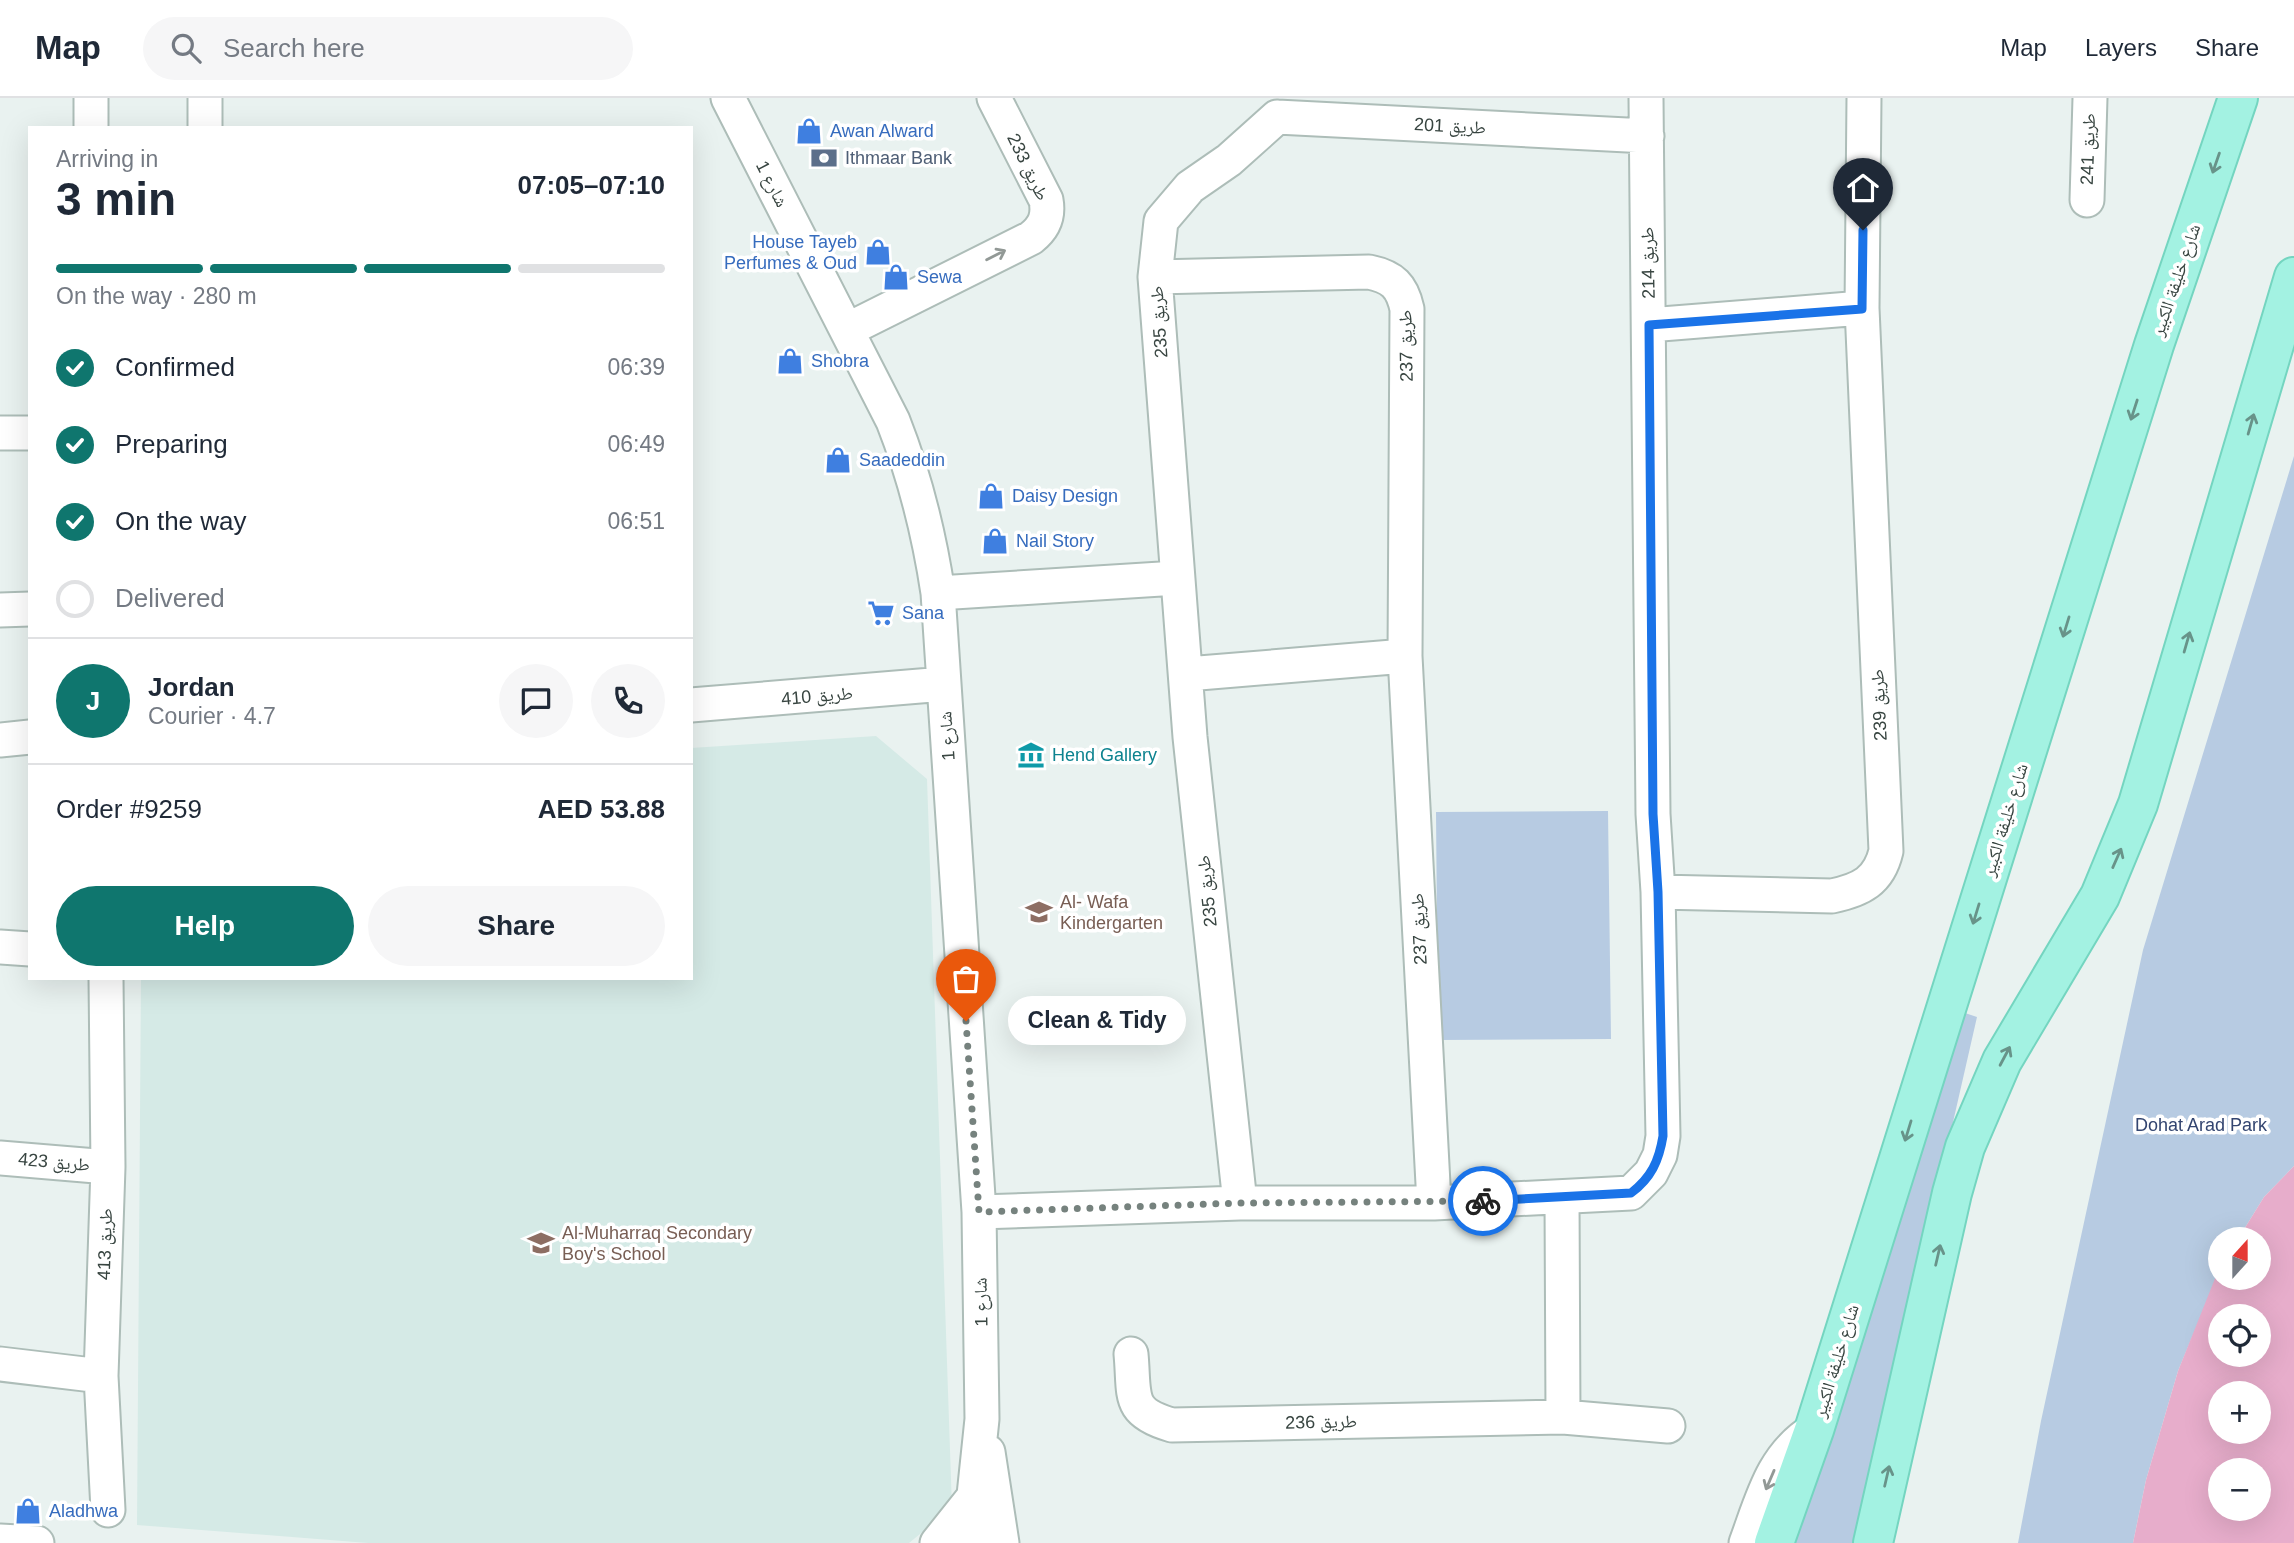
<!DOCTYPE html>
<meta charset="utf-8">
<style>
:root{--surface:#fff;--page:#f6f6f7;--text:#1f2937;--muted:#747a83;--line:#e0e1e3;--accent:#0f766e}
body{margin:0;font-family:Helvetica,"Noto Naskh Arabic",sans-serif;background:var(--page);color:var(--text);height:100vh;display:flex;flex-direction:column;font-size:26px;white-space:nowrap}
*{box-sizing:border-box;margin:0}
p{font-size:23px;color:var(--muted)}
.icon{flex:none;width:38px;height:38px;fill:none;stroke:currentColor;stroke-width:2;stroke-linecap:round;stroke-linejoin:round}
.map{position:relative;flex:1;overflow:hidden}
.sheet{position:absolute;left:28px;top:28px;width:665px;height:854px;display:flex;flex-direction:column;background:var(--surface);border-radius:0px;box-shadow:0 7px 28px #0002}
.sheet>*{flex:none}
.needle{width:46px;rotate:21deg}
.fabs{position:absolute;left:2208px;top:1129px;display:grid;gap:14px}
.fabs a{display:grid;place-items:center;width:63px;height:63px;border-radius:50%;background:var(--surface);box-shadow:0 7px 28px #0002;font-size:35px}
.pin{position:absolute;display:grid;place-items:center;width:60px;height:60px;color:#fff;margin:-72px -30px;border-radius:50% 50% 50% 0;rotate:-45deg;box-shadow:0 0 7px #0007}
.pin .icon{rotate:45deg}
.courier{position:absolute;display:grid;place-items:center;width:70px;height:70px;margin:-35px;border:5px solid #1a73e8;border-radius:50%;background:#fff;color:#222;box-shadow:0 2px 9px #0007}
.bubble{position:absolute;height:49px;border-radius:24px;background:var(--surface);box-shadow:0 7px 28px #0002;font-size:23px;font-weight:700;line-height:49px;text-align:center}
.head em{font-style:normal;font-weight:700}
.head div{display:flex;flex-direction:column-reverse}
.head{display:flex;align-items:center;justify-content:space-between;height:119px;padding:0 28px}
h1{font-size:46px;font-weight:700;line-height:52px}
.bar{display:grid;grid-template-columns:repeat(4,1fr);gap:10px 7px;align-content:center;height:84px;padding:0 28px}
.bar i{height:9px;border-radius:5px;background:var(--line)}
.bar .current{background:var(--accent)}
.bar p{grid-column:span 4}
.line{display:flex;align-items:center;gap:18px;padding:0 28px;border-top:2px solid var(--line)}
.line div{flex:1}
.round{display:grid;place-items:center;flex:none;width:74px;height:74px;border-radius:37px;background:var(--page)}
ol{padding:0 28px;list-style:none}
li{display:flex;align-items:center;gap:21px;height:77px}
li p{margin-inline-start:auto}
li .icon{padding:7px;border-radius:50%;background:var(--accent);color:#fff;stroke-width:4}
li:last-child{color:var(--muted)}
li i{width:38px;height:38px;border:4px solid var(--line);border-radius:50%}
.cta{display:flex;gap:14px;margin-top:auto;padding:14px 28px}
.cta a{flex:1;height:80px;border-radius:42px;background:var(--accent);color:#fff;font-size:28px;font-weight:700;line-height:80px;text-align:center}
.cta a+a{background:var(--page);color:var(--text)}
header{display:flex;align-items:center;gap:42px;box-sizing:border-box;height:98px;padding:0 35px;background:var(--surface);border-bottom:2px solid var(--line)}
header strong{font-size:33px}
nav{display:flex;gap:38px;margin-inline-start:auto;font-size:24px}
.search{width:490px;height:63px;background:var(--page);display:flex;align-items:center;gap:18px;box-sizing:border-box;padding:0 24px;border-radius:38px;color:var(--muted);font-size:26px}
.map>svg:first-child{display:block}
.education{fill:#d5eae6}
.green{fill:#b7cbe2}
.water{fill:#e7adcb;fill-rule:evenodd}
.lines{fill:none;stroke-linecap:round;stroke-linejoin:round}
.minor-casing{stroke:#adbdb8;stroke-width:37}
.major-casing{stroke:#74d5c0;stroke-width:42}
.minor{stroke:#fff;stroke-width:33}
.major{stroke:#a3f2e2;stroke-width:38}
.oneway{stroke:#689389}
.oneway2{stroke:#929996}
.done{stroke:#76827e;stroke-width:7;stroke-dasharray:0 12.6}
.route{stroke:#1a73e8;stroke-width:9}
.labels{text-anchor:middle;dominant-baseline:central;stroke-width:7;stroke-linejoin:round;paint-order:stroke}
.street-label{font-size:18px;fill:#384541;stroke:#fff}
.shop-label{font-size:18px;fill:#366cbe;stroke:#fff;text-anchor:start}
.service-label{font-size:18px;fill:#4e5e75;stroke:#fff;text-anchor:start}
.culture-label{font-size:18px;fill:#0d838f;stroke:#fff;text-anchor:start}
.education-label{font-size:18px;fill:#785e54;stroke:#fff;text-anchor:start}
.park-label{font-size:18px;fill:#334570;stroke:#fff}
</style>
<header>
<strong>Map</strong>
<div class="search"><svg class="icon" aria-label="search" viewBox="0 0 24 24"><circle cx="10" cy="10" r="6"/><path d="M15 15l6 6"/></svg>Search here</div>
<nav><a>Map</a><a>Layers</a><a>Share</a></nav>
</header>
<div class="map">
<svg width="2294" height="1445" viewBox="0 0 2294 1445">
<rect width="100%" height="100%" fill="#e9f2f0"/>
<!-- education -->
<path class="education" d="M876,638L927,681L952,1410L909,1445H368L137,1427L141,880H691V650Z"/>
<!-- green -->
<path class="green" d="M2294,358V1068L2264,1099L2238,1141H2221V1169L2178,1273L2146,1382L2133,1445H2018L2041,1323L2143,852Z
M1608,713L1611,941L1438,942L1436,714Z
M1965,915L1977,919L1857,1445H1790Z"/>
<!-- water -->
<path class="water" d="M2294,1068V1445H2133L2146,1382L2178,1273L2218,1173L2221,1169V1180H2259V1141H2238L2264,1099ZM2221,1218H2259V1256H2221ZM2221,1295H2259V1334H2221ZM2221,1372H2259V1410H2221Z"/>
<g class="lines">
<!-- minor casing -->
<g class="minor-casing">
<path id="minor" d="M91,0V30
M728,0L893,323C915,379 929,435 938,495L979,1114L982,1321L969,1445
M1277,19L1647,38
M205,30V0
M2087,102L2090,0
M1155,179L1369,174C1393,179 1402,188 1407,211L1405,558L1434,1105
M1649,227L1862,210
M847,232L1031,140C1045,129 1049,118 1046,102L994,0
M0,335H30
M938,495L1177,480
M0,512L30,511
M1187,576L1405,558
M691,607L944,586
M0,642L30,639
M1658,794L1832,798C1861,792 1879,783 1886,753L1862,210L1864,0
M0,849L30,851
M106,880L108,1069L101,1278L108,1412
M0,1060L108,1069
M1562,1099L1563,1319
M1240,1105L1190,639L1155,179L1161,123L1190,89L1229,62L1277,19
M979,1114L1240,1105H1434L1631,1095L1651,1075L1660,1057L1663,1038L1658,794L1653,716L1646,0
M1131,1256C1135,1298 1126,1314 1172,1327L1563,1319L1668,1328
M0,1266L101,1278
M988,1354L1002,1445
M0,1443L37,1445
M937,1445L972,1401
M1746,1445C1762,1402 1772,1357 1814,1332"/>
</g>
<!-- major casing -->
<g class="major-casing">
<path id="major" d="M1774,1445L1814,1332L2154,247L2238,0
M1873,1445L1952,1095L1965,1049L2002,963L2100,798L2138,706L2294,179"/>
</g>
<!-- minor -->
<use href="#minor" class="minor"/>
<!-- major -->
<use href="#major" class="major"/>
</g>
<!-- one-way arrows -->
<defs><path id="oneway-shaft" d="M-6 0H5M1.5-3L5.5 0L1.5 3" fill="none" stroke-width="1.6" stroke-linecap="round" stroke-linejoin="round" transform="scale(1.75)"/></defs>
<g class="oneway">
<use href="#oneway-shaft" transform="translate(2216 65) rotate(109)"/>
<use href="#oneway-shaft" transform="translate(2134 312) rotate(108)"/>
<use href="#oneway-shaft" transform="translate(2251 326) rotate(-74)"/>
<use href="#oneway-shaft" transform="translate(2066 529) rotate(107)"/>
<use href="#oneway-shaft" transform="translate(2187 544) rotate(-74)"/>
<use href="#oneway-shaft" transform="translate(2117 760) rotate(-66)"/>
<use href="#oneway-shaft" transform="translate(1976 816) rotate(107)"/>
<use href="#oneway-shaft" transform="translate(2005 958) rotate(-62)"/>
<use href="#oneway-shaft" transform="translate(1908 1033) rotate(107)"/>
<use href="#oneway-shaft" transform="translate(1938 1157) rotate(-77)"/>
<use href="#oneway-shaft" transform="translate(1887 1378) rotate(-77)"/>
</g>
<g class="oneway2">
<use href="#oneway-shaft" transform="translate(996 157) rotate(-27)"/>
<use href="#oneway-shaft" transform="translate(1770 1382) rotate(113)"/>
</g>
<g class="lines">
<!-- done -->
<path class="done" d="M966,923L979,1114L1240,1105L1483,1103"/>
<!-- route -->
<path class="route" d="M1483,1103L1631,1095C1651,1080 1659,1063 1663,1038L1658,794L1653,716L1649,227L1862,211L1863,132"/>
</g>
<!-- icons -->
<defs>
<g id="shop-bare" transform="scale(2.1)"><path d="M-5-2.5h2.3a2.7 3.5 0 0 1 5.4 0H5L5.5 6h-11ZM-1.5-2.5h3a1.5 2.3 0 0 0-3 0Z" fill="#3f7fe0" stroke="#fff" stroke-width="2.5" paint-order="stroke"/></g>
<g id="bank-bare" transform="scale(2.1)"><path d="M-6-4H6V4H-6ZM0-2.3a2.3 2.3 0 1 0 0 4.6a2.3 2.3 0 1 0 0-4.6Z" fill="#5c6f8a" stroke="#fff" stroke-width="2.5" paint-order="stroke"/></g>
<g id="supermarket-bare" transform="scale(2.1)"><path d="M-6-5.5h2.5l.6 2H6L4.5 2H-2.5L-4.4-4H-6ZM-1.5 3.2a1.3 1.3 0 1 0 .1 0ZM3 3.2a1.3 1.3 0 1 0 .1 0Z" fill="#3f7fe0" stroke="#fff" stroke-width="2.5" paint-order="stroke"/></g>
<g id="museum-bare" transform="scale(2.1)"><path d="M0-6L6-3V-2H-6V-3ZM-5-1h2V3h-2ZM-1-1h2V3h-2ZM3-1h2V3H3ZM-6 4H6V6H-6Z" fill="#0f9aa8" stroke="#fff" stroke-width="2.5" paint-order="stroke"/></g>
<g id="school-bare" transform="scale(2.1)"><path d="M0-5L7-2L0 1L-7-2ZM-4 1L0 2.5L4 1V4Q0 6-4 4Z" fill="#8d6e63" stroke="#fff" stroke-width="2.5" paint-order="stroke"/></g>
</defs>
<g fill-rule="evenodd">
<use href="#shop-bare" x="809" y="33"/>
<use href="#bank-bare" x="824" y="60"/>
<use href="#shop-bare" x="878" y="154"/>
<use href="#shop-bare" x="896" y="179"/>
<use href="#shop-bare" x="790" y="263"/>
<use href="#shop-bare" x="838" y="362"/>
<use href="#shop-bare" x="991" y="398"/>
<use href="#shop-bare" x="995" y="443"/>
<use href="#supermarket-bare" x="881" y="515"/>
<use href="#museum-bare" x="1031" y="657"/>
<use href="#school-bare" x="1039" y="814"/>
<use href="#school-bare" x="541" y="1145"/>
<use href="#shop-bare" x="28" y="1413"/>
</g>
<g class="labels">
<!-- street labels -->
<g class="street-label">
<text transform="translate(1450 28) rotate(3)">طريق 201</text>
<text transform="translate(2088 51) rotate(-88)">طريق 241</text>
<text transform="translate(1028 69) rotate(64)">طريق 233</text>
<text transform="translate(772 86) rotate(63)">شارع 1</text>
<text transform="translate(1648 165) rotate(-91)">طريق 214</text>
<text transform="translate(2176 182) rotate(-71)">شارع خليفة الكبير</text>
<text transform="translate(1159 224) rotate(-94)">طريق 235</text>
<text transform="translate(1406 248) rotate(-91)">طريق 237</text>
<text transform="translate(817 598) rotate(-5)">طريق 410</text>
<text transform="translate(1879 607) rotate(-93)">طريق 239</text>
<text transform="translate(947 638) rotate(-94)">شارع 1</text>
<text transform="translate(2005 722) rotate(-73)">شارع خليفة الكبير</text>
<text transform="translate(1207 793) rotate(-96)">طريق 235</text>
<text transform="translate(1419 831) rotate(-93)">طريق 237</text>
<text transform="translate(54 1064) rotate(5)">طريق 423</text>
<text transform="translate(105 1146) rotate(-88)">طريق 413</text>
<text transform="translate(981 1204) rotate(-91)">شارع 1</text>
<text transform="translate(1836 1263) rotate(-73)">شارع خليفة الكبير</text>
<text transform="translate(1321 1324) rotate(-1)">طريق 236</text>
</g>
<!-- shop labels -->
<g class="shop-label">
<text x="830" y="33">Awan Alward</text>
<text x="857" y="144" text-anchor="end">House Tayeb<tspan x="857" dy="21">Perfumes &amp; Oud</tspan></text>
<text x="917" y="179">Sewa</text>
<text x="811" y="263">Shobra</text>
<text x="859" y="362">Saadeddin</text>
<text x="1012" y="398">Daisy Design</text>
<text x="1016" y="443">Nail Story</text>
<text x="902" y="515">Sana</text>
<text x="49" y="1413">Aladhwa</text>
</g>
<!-- service labels -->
<g class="service-label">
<text x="845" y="60">Ithmaar Bank</text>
</g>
<!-- culture labels -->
<g class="culture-label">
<text x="1052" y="657">Hend Gallery</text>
</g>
<!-- education labels -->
<g class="education-label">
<text x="1060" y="804">Al- Wafa<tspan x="1060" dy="21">Kindergarten</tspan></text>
<text x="562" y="1135">Al-Muharraq Secondary<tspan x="562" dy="21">Boy's School</tspan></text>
</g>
<!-- park labels -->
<g class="park-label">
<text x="2201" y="1027">Dohat Arad Park</text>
</g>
</g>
</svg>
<div class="fabs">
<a><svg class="needle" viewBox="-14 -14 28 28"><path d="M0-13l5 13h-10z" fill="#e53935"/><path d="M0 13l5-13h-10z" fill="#747a83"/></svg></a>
<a><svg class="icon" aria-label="locate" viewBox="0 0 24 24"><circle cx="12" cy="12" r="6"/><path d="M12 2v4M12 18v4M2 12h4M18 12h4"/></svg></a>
<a>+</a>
<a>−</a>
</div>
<div class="pin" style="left:966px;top:923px;background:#ea580c"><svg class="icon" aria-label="bag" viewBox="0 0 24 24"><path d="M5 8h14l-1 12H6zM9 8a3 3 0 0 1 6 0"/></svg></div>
<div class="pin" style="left:1863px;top:132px;background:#1f2937"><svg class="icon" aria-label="home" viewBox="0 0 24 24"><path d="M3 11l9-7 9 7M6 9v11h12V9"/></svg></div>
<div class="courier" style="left:1483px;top:1103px"><svg class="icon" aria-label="bike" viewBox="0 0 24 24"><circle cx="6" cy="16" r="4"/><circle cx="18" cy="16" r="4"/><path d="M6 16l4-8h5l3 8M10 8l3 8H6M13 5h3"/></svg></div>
<div class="bubble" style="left:1008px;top:898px;width:178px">Clean &amp; Tidy</div>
<section class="sheet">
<div class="head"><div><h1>3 min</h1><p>Arriving in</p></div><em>07:05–07:10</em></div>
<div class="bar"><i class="current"></i><i class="current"></i><i class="current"></i><i></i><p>On the way · 280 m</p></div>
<ol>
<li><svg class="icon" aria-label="check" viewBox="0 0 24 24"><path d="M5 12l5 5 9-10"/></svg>Confirmed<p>06:39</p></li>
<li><svg class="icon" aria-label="check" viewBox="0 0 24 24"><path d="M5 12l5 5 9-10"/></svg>Preparing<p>06:49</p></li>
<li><svg class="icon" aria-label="check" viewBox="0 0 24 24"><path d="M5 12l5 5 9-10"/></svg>On the way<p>06:51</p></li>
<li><i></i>Delivered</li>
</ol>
<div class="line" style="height:126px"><b class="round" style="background:var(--accent);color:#fff">J</b><div><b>Jordan</b><p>Courier · 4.7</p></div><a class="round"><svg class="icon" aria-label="chat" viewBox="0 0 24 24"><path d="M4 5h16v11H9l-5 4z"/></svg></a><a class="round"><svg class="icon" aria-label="phone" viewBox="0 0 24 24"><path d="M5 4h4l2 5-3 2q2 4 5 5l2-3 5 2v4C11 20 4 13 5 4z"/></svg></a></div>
<div class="line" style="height:91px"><div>Order #9259</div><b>AED 53.88</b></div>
<div class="cta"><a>Help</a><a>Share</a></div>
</section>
</div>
